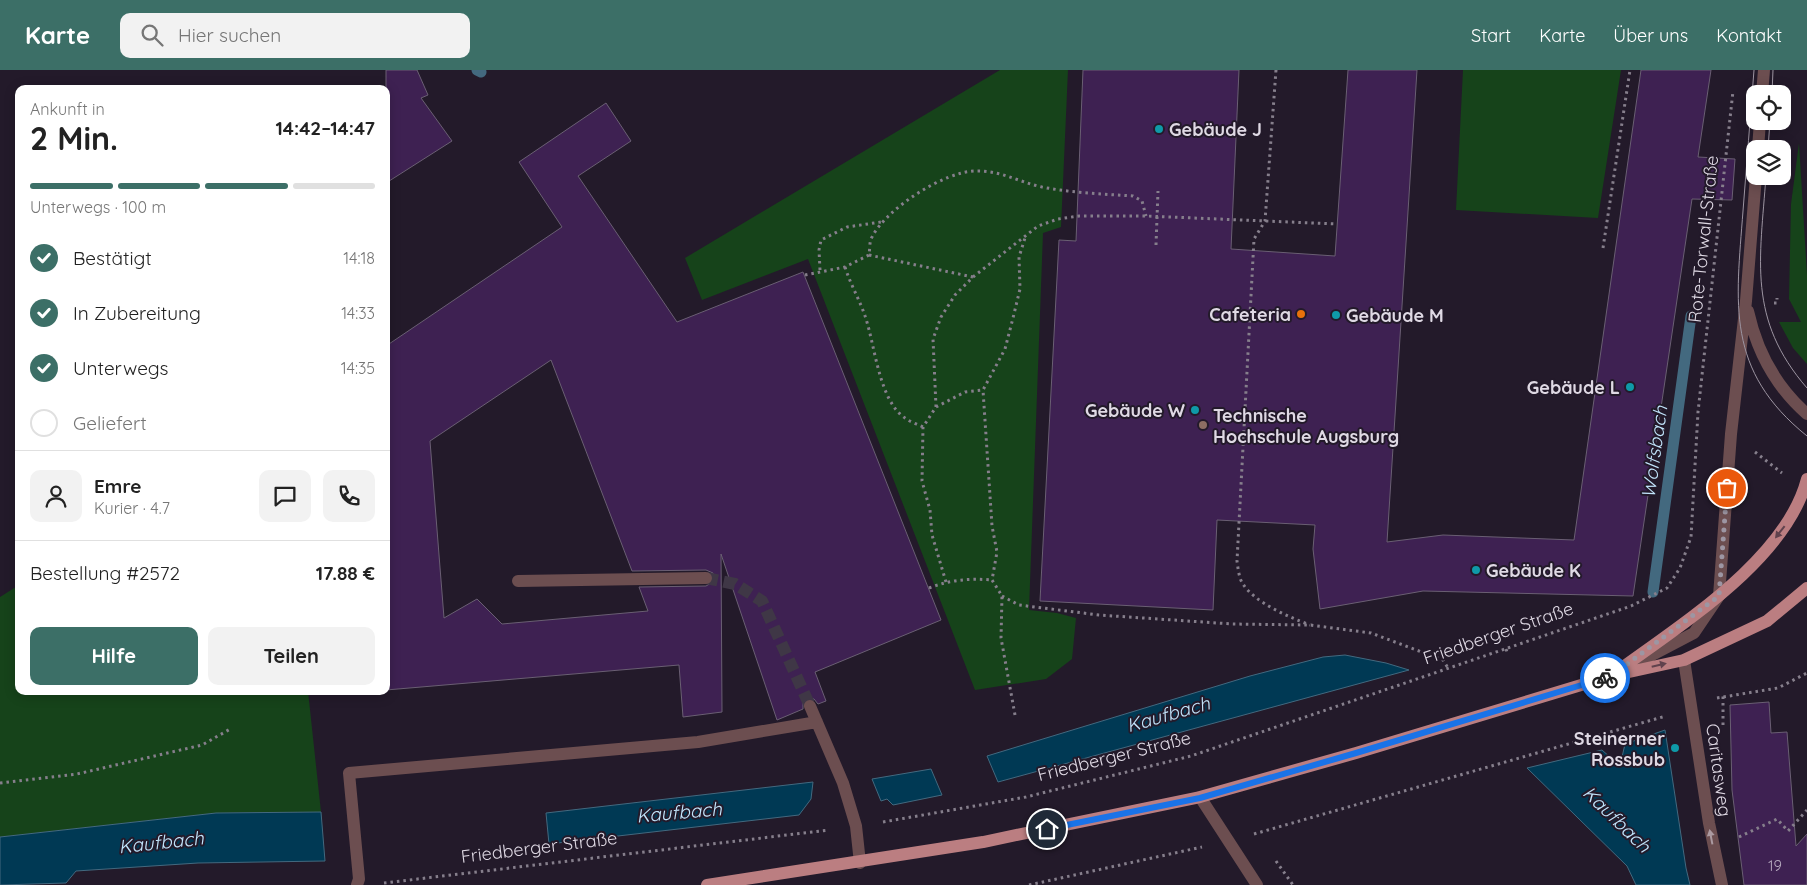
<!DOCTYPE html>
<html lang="de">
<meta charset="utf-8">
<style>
:root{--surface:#fff;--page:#f2f2f2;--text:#222;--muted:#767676;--line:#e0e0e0;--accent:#3c6f67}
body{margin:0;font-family:Quicksand,sans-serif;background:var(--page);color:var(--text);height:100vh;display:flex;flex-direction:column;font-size:19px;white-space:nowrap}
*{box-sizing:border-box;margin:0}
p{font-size:16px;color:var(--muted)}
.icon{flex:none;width:28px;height:28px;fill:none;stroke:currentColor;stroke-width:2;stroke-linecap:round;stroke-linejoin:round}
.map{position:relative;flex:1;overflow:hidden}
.sheet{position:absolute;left:15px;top:15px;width:375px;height:610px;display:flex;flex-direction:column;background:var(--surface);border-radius:10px;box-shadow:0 2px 12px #0003}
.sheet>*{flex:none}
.controls{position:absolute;left:1746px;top:15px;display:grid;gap:10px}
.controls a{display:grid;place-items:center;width:45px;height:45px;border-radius:10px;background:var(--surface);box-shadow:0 2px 12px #0003;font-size:25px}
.pin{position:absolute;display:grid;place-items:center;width:42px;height:42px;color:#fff;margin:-21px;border:2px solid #fff;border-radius:50%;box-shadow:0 1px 5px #0007}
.courier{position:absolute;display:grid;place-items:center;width:50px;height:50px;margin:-25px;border:4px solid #1a73e8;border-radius:50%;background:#fff;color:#222;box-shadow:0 1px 6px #0007}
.overview em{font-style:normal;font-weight:700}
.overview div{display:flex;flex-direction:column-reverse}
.overview{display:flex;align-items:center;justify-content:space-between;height:85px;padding:0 15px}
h1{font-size:32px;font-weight:700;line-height:38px}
.bar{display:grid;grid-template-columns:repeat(4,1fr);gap:8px 5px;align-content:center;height:60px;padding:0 15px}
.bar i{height:6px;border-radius:4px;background:var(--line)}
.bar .active{background:var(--accent)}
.bar p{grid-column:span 4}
.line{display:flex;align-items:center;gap:12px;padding:0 15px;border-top:1px solid var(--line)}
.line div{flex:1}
.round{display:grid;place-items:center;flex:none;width:52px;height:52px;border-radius:10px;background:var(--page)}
ol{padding:0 15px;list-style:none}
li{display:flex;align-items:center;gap:15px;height:55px}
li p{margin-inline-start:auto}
li .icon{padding:5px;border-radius:50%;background:var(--accent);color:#fff;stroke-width:4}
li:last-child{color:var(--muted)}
li i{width:28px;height:28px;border:2px solid var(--line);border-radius:50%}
.action{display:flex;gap:10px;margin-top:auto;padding:10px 15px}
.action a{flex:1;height:58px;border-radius:10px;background:var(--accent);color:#fff;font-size:20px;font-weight:700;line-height:58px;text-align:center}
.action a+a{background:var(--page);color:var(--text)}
header{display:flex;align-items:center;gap:30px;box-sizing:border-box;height:70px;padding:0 25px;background:var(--accent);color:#fff}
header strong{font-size:24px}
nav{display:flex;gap:28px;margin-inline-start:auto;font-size:18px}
.search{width:350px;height:45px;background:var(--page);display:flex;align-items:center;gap:12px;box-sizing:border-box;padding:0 18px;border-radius:10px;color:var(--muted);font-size:19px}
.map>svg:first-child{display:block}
.green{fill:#16431a}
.water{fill:#003954;stroke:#43697f}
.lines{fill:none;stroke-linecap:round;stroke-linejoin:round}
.stream{stroke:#43697f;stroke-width:11}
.building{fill:#3e2152;stroke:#6a5f73;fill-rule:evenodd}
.minor-tunnel{stroke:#3f3746;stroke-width:12;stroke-dasharray:12 6;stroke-linecap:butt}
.path{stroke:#867f8c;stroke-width:3;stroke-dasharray:2.5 4;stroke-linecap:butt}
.minor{stroke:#6c4e50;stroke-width:12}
.major{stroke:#bb7e81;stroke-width:12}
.tram{stroke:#9d95a2;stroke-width:1}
.path-bridge{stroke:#867f8c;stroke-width:3;stroke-dasharray:2.5 4;stroke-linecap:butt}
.oneway{fill:#60424d}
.oneway2{fill:#ab9aa1}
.done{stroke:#9d96a3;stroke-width:5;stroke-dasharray:0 9}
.route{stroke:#1a73e8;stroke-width:6}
.culture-dot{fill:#0f9aa8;stroke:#231a2a;stroke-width:2}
.food-dot{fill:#e8710a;stroke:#231a2a;stroke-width:2}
.education-dot{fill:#8d6e63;stroke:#231a2a;stroke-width:2}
.labels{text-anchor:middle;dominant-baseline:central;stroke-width:4;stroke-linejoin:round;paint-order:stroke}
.number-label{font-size:15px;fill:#b7abc0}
.poi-label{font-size:18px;font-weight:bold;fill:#dfd9e4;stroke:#231a2a;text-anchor:start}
.street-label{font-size:18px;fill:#dfd9e4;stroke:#231a2a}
.water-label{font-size:19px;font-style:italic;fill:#c3e6fd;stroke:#231a2a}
</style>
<header>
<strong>Karte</strong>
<div class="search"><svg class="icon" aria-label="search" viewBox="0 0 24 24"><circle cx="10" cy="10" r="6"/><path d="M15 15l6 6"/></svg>Hier suchen</div>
<nav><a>Start</a><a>Karte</a><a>Über uns</a><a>Kontakt</a></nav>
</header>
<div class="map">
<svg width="1807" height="815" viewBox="0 0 1807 815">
<rect width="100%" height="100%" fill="#231a2a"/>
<!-- green -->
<path class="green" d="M1000,0H1068L1061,157L1043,163L1029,540L1057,543L1076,548L1072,589L1046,609L975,620L808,189L702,230L685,188Z
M1463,0H1621L1598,148L1456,140Z
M1799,73L1807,205V294L1793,278L1779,252H1801L1789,229L1791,134Z
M19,515V621H308L321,742L216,743L0,767V527Z"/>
<!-- water -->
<path class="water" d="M1345,585L1386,593L1409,600L998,712L987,686L1250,606L1323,587Z
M1665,660L1686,798L1690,815H1636L1627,796L1527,698L1602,680L1620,696L1625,674Z
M931,699L942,725L893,735L887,729L881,731L872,709Z
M813,712L811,729L799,745L549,774L546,743Z
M321,742L325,791L198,793L76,801L66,813L0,815V767L216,743Z"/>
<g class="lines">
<!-- stream -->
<path class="stream" d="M477,0L481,2
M1653,522L1691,246"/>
</g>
<!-- building -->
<path class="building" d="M386,0H417L428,25L421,28L452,71L386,113Z
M1083,0H1239L1231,179L1335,186L1348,0H1417L1387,472L1443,465L1574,470L1641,0H1711L1698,87L1735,89L1732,130L1692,129L1633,526L1423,521L1320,539L1313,479L1315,455L1217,450L1213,540L1040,531L1059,170L1076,171Z
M606,33L631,71L578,106L677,252L803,202L941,550L815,602L826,631L818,634L814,629L807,628L803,632V639L777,650L721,484L722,642L683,647L679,595L386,620V276L562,157L519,92ZM551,290L632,501L706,500L713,503V512L706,516L639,517L648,541L502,554L477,529L444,548L430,371Z
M1769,632L1771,663L1787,662L1796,776L1807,764V815H1744L1732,720L1730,635Z"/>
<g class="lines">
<!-- minor-tunnel -->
<path class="minor-tunnel" d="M706,508L735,514L762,531L810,636"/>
<!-- path -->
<path class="path" d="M1276,0L1265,151L1254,169L1237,491C1238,498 1239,509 1243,514C1255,533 1289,547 1310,555
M1603,178L1630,0
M869,185L973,207
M845,197C850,213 858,227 864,243C875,272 878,330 905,348C910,352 917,354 923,357
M820,200L819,180L821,170L847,157L881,152
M805,205L845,197L869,185C870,180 869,172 872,167C886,139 944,101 976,101C999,100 1019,112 1042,117C1072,123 1103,124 1133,126L1142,131L1146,146
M1774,233H1777V228
M936,337L933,269L941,247L955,225L973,207L1038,156L1058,149L1079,146H1146L1337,154
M1755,382L1782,403
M946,512L932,465L930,440L922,411L923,357L936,337L965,322L983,320
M929,518C950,510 969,508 992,510
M1002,526L1019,535L1099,545L1232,554L1310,555L1371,563L1443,590L1448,598
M1506,579L1508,585
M1717,628L1778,618L1807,603
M1015,645L1001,568L1002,526L992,510L997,482L992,456L983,320L1005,279L1013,248L1020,219L1019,187L1025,168
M1723,655V625
M0,713L77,704L202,675L232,658
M883,752L1026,727L1191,686L1631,536L1667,518L1680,498L1691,467L1698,342L1733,21
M1254,764L1666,646
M1739,767L1777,749L1788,761L1807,740
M1276,791L1293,815
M384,813L829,760
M1029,815L1202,777"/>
<!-- minor -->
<path class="minor" d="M1762,24L1764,0
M1758,79L1760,51
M1748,241C1757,282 1775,316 1807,344
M518,511L706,508
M1684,590L1709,753L1722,815
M1633,595L1694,563L1719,526L1731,364L1746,231L1756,106
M810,636L843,713L856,756L860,793
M1200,727L1257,815
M357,815L359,809L349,703L698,672L817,652"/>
<!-- major -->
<path class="major" d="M1615,603C1680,555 1786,490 1807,409
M707,815L983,772L1200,727L1356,683L1611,606L1684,590L1767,551L1807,518"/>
<!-- tram -->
<path class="tram" d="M1754,0C1750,47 1747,94 1743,141C1736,234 1725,300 1807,366
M1772,24L1773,0
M1768,79L1770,51
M1766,106C1760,190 1747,249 1807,318"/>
<!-- path-bridge -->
<path class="path-bridge" d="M1156,175L1158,121"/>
</g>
<!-- one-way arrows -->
<defs><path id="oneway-solid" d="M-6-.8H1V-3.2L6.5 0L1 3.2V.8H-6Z" transform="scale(1.25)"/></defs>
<g class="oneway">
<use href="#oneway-solid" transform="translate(1780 462) rotate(128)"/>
<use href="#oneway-solid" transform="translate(1659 595) rotate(-13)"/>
</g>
<use class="oneway2" href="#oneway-solid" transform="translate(1711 767) rotate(-101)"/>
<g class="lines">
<!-- done -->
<path class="done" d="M1605,608L1611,606L1719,526L1727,418"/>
<!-- route -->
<path class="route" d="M1047,759L1200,728L1356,683L1605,608"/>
</g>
<!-- markers -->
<g class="culture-dot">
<circle cx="1159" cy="59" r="5"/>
<circle cx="1336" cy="245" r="5"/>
<circle cx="1630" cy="317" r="5"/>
<circle cx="1195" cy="340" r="5"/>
<circle cx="1476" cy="500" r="5"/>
<circle cx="1675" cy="678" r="5"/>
</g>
<circle class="food-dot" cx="1301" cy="244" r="5"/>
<circle class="education-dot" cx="1203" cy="355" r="5"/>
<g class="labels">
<!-- number labels -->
<g class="number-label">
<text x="1775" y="795">19</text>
</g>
<!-- poi labels -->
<g class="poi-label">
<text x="1169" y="59">Gebäude J</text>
<text x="1291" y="244" text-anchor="end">Cafeteria</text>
<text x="1346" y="245">Gebäude M</text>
<text x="1620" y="317" text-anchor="end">Gebäude L</text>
<text x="1185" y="340" text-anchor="end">Gebäude W</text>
<text x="1213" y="345">Technische<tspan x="1213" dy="21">Hochschule Augsburg</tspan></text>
<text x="1486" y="500">Gebäude K</text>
<text x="1665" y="668" text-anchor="end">Steinerner<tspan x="1665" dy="21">Rossbub</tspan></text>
</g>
<!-- street labels -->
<g class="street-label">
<text transform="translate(1703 169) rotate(-84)">Rote-Torwall-Straße</text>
<text transform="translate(1498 563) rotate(-19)">Friedberger Straße</text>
<text transform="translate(1114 686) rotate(-14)">Friedberger Straße</text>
<text transform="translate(1719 700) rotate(82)">Caritasweg</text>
<text transform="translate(539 777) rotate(-7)">Friedberger Straße</text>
</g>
<!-- water labels -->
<g class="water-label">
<text transform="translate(1654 382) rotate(-82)">Wolfsbach</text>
<text transform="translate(1168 644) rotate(-16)">Kaufbach</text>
<text transform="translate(679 742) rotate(-5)">Kaufbach</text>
<text transform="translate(1617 749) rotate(44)">Kaufbach</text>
<text transform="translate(161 772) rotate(-6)">Kaufbach</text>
</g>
</g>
</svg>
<div class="controls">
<a><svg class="icon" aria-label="locate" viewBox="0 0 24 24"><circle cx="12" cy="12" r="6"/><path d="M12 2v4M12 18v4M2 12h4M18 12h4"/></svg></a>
<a><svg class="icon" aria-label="layers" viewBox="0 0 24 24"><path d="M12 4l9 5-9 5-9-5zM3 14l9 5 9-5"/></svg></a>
</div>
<div class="pin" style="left:1727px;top:418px;background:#ea580c"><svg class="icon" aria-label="bag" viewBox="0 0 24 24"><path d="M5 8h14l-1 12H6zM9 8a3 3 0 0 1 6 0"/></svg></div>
<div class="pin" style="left:1047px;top:759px;background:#1f2937"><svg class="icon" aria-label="home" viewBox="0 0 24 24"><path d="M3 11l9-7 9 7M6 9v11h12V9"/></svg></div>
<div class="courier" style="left:1605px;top:608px"><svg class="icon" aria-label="bike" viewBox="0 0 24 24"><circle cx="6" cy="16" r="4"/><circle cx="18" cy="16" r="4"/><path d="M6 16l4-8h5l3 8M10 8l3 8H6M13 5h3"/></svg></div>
<section class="sheet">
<div class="overview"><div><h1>2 Min.</h1><p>Ankunft in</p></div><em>14:42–14:47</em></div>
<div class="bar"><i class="active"></i><i class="active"></i><i class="active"></i><i></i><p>Unterwegs · 100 m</p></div>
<ol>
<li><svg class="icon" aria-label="check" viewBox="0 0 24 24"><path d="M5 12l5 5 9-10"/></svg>Bestätigt<p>14:18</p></li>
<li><svg class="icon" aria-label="check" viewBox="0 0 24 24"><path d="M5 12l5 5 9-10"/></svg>In Zubereitung<p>14:33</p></li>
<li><svg class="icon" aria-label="check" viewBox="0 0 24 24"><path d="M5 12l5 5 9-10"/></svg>Unterwegs<p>14:35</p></li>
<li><i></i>Geliefert</li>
</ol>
<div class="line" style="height:90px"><a class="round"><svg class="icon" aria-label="person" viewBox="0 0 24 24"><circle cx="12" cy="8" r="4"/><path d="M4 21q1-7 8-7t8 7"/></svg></a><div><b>Emre</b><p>Kurier · 4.7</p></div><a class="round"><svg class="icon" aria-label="chat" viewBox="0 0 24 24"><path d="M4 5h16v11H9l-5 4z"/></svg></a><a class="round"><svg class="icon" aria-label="phone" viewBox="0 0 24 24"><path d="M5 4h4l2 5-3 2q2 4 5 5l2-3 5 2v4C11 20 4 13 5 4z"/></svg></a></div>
<div class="line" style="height:65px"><div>Bestellung #2572</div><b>17.88 €</b></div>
<div class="action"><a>Hilfe</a><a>Teilen</a></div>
</section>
</div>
